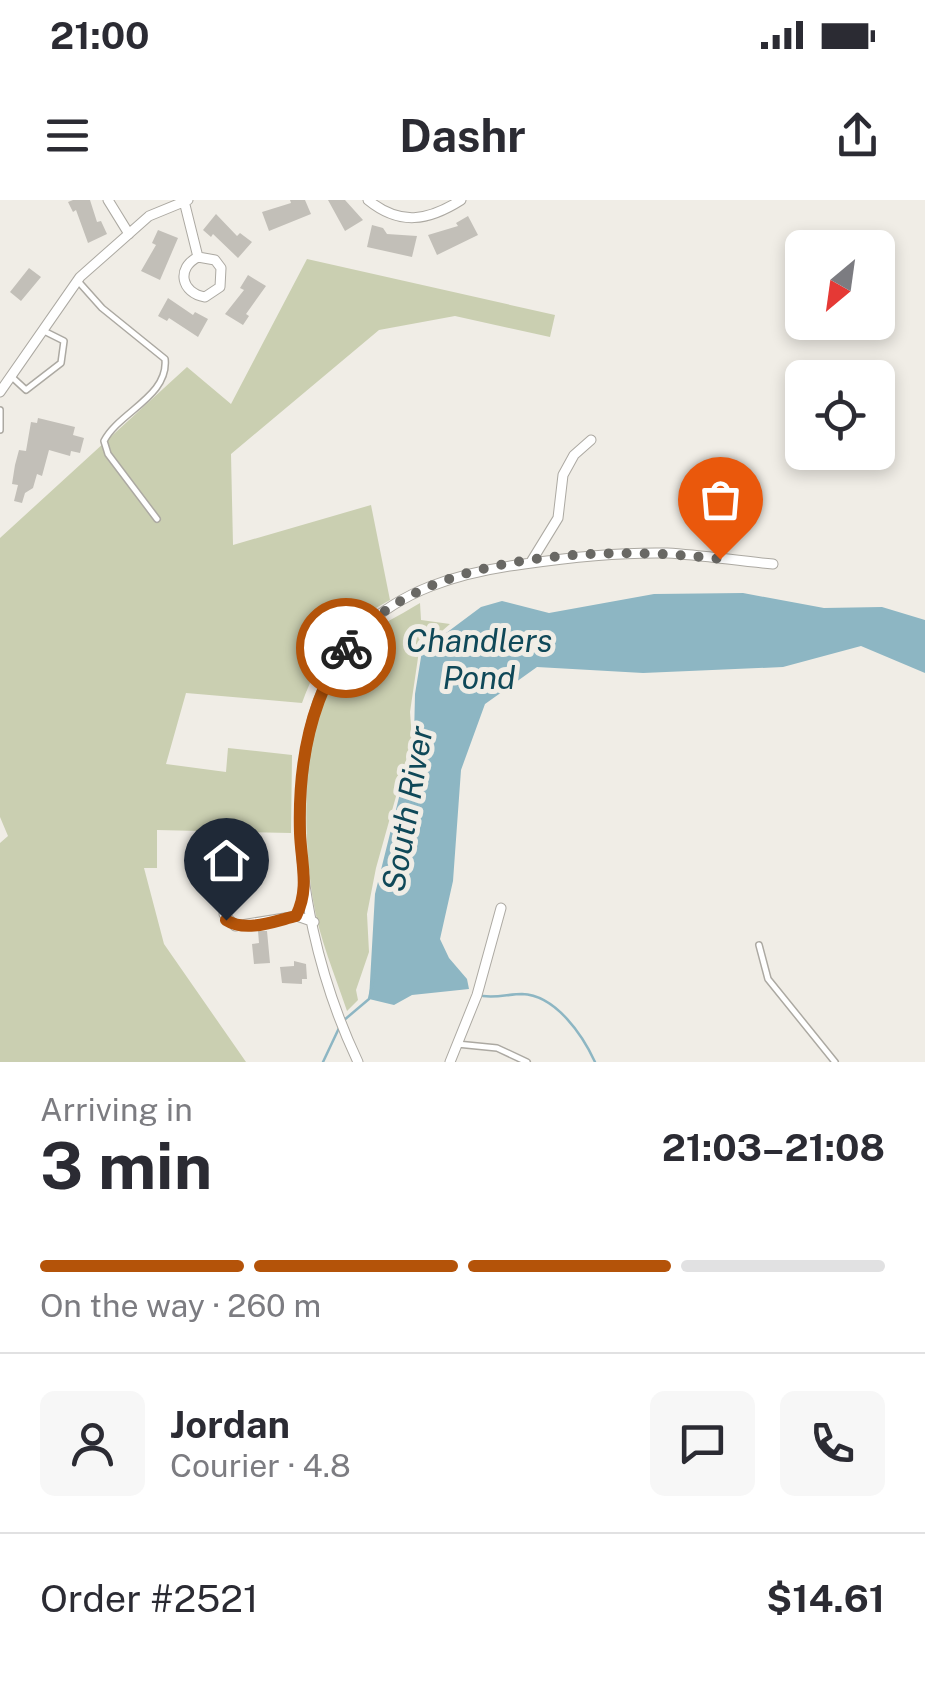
<!DOCTYPE html>
<meta charset="utf-8">
<style>
:root{--surface:#fff;--page:#f7f7f7;--text:#2b2b33;--muted:#7c7c81;--line:#e1e1e2;--accent:#b45309}
body{margin:0;font-family:"Public Sans",sans-serif;background:var(--page);color:var(--text);height:100vh;display:flex;flex-direction:column;font-size:38px;white-space:nowrap}
*{box-sizing:border-box;margin:0}
p{font-size:32px;color:var(--muted)}
.icon{flex:none;width:55px;height:55px;fill:none;stroke:currentColor;stroke-width:2;stroke-linecap:round;stroke-linejoin:round}
.map{position:relative;height:862px;overflow:hidden}
.side{display:flex;flex-direction:column;background:var(--surface);flex:1}
.side>*{flex:none}
.needle{width:65px;rotate:209deg}
.fabs{position:absolute;left:785px;top:30px;display:grid;gap:20px}
.fabs a{display:grid;place-items:center;width:110px;height:110px;border-radius:15px;background:var(--surface);box-shadow:0 5px 15px #0003;font-size:50px}
.pin{position:absolute;display:grid;place-items:center;width:85px;height:85px;color:#fff;margin:-102px -42px;border-radius:50% 50% 50% 0;rotate:-45deg;box-shadow:0 0 10px #0007}
.pin .icon{rotate:45deg}
.courier{position:absolute;display:grid;place-items:center;width:100px;height:100px;margin:-50px;border:8px solid #b45309;border-radius:50%;background:#fff;color:#222;box-shadow:0 2px 12px #0007}
.headline em{font-style:normal;font-weight:700}
.headline div{display:flex;flex-direction:column-reverse}
.headline{display:flex;align-items:center;justify-content:space-between;height:170px;padding:0 40px}
h1{font-size:65px;font-weight:700;line-height:75px}
.bar{display:grid;grid-template-columns:repeat(4,1fr);gap:15px 10px;align-content:center;height:120px;padding:0 40px}
.bar i{height:12px;border-radius:8px;background:var(--line)}
.bar .on{background:var(--accent)}
.bar p{grid-column:span 4}
.line{display:flex;align-items:center;gap:25px;padding:0 40px;border-top:2px solid var(--line)}
.line div{flex:1}
.round{display:grid;place-items:center;flex:none;width:105px;height:105px;border-radius:15px;background:var(--page)}
.status{display:flex;justify-content:space-between;align-items:center;height:70px;padding:0 50px;background:var(--surface);direction:ltr}
.status svg{height:28px;fill:currentColor}
header{display:flex;justify-content:space-between;align-items:center;height:130px;padding:0 40px;background:var(--surface);font-size:45px;font-weight:700}
.map>svg:first-child{display:block}
.green{fill:#cacfb1}
.water{fill:#8db6c3}
.lines{fill:none;stroke-linecap:round;stroke-linejoin:round}
.stream{stroke:#8db6c3;stroke-width:2.5}
.building{fill:#c2bfb8}
.service-casing{stroke:#aca9a2;stroke-width:8}
.minor-casing{stroke:#aca9a2;stroke-width:11}
.service{stroke:#fff;stroke-width:5}
.minor{stroke:#fff;stroke-width:9}
.done{stroke:#696864;stroke-width:10;stroke-dasharray:0 18}
.route{stroke:#b45309;stroke-width:12}
.labels{text-anchor:middle;dominant-baseline:central;stroke-width:10;stroke-linejoin:round;paint-order:stroke}
.water-label{font-size:32px;font-style:italic;fill:#0f4858;stroke:#f0ede6}
</style>
<div class="status"><b>21:00</b><svg viewBox="0 0 49 12"><path d="M0 12V9h3v3zM5 12V6h3v6zM10 12V3h3v9zM15 12V0h3v12zM26 1h20v11H26zM47 4h2v5h-2z"/></svg></div>
<header><svg class="icon" aria-label="menu" viewBox="0 0 24 24"><path d="M4 6h16M4 12h16M4 18h16"/></svg>Dashr<svg class="icon" aria-label="share" viewBox="0 0 24 24"><path d="M12 15V3M7 8l5-5 5 5M5 13v7h14v-7"/></svg></header>
<div class="map">
<svg width="925" height="862" viewBox="0 0 925 862">
<rect width="100%" height="100%" fill="#f0ede6"/>
<!-- green -->
<path class="green" d="M307,59L555,115L550,137L455,116L379,130L231,254L233,345L371,305L390,400C338,429 323,448 302,503L186,493L166,564L226,572L228,548L292,555L291,633L157,630V668H144L164,744L246,862H0V643L8,636L0,617V338L187,167L231,204Z
M420,403L421,420L450,424L419,451L410,512L412,539L376,668L367,714L369,752L356,790L358,800L347,811C335,775 319,738 313,700C302,635 298,489 354,443C373,428 399,416 420,403Z"/>
<!-- water -->
<path class="water" d="M743,393L824,408L882,407L925,420V473L861,446L783,467L643,473L537,467L485,504L461,570L453,681L440,739L449,758L467,779L469,789L412,795L394,805L369,799L375,694L414,537L415,494L422,451L481,407L502,401L549,413L654,394Z"/>
<g class="lines">
<!-- stream -->
<path class="stream" d="M483,796C497,798 509,794 522,794C556,795 583,836 595,862
M343,821L369,799L375,772
M323,862L339,828"/>
</g>
<!-- building -->
<path class="building" d="M73,0H90L97,22L101,21L107,34L88,43L76,10L73,12L68,2Z
M290,0H305L311,14L269,31L262,12L291,3Z
M328,0H345L363,20L345,31Z
M216,14L237,36L240,33L252,42L238,58L213,34L211,37L203,30Z
M468,16L478,35L437,55L428,35L458,26L456,23Z
M372,25L383,28L387,34L417,36L412,57L367,47Z
M158,30L178,38L160,80L141,71L156,45L152,43Z
M29,68L41,77L21,101L10,92Z
M248,75L266,86L246,114L249,116L243,125L225,114L244,90L240,88Z
M168,98L193,115L195,112L208,119L198,137L169,118L167,121L158,116Z
M38,218L75,227L73,235L84,238L80,253L71,251L70,256L49,250L42,276L37,274L33,288L25,293L22,303L14,301L18,285L12,284L15,265L19,250L26,251L31,222L37,223Z
M258,731H267L270,763L254,764L252,744L259,743Z
M294,761L306,764L307,779H302V784L282,783L280,767L294,766Z"/>
<g class="lines">
<!-- service casing -->
<g class="service-casing">
<path id="service" d="M77,80L102,108L165,159C169,196 119,212 104,241L108,254L157,319
M13,178L26,190L61,163L64,141L42,130
M0,210V230
M759,745L768,779L835,862
M457,844L497,848L527,862"/>
</g>
<!-- minor casing -->
<g class="minor-casing">
<path id="minor" d="M108,0L129,34
M368,0C400,26 428,21 461,0
M184,1L198,57C176,68 181,93 205,97L220,87L221,68L215,60L198,57
M0,192L80,77L149,16L188,0
M531,362L558,318L563,275L574,255L591,240
M224,714L235,726L297,716L314,722
M358,862C320,782 295,679 301,591C311,443 382,382 524,364C572,357 619,352 667,353C702,355 738,361 773,364
M450,862L477,795L501,708"/>
</g>
<!-- service -->
<use href="#service" class="service"/>
<!-- minor -->
<use href="#minor" class="minor"/>
</g>
<g class="lines">
<!-- done -->
<path class="done" d="M346,448C420,350 608,345 720,359"/>
<!-- route -->
<path class="route" d="M226,720C246,733 275,721 296,716C310,689 301,662 300,633C298,568 309,502 346,448"/>
</g>
<g class="labels">
<!-- water labels -->
<g class="water-label">
<text x="479" y="440">Chandlers<tspan x="479" dy="37">Pond</tspan></text>
<text transform="translate(407 609) rotate(-80)">South River</text>
</g>
</g>
</svg>
<div class="fabs">
<a><svg class="needle" viewBox="-14 -14 28 28"><path d="M0-13l5 13h-10z" fill="#e53935"/><path d="M0 13l5-13h-10z" fill="#7c7c81"/></svg></a>
<a><svg class="icon" aria-label="locate" viewBox="0 0 24 24"><circle cx="12" cy="12" r="6"/><path d="M12 2v4M12 18v4M2 12h4M18 12h4"/></svg></a>
</div>
<div class="pin" style="left:720px;top:359px;background:#ea580c"><svg class="icon" aria-label="bag" viewBox="0 0 24 24"><path d="M5 8h14l-1 12H6zM9 8a3 3 0 0 1 6 0"/></svg></div>
<div class="pin" style="left:226px;top:720px;background:#1f2937"><svg class="icon" aria-label="home" viewBox="0 0 24 24"><path d="M3 11l9-7 9 7M6 9v11h12V9"/></svg></div>
<div class="courier" style="left:346px;top:448px"><svg class="icon" aria-label="bike" viewBox="0 0 24 24"><circle cx="6" cy="16" r="4"/><circle cx="18" cy="16" r="4"/><path d="M6 16l4-8h5l3 8M10 8l3 8H6M13 5h3"/></svg></div>
</div>
<section class="side">
<div class="headline"><div><h1>3 min</h1><p>Arriving in</p></div><em>21:03–21:08</em></div>
<div class="bar"><i class="on"></i><i class="on"></i><i class="on"></i><i></i><p>On the way · 260 m</p></div>
<div class="line" style="height:180px"><a class="round"><svg class="icon" aria-label="person" viewBox="0 0 24 24"><circle cx="12" cy="8" r="4"/><path d="M4 21q1-7 8-7t8 7"/></svg></a><div><b>Jordan</b><p>Courier · 4.8</p></div><a class="round"><svg class="icon" aria-label="chat" viewBox="0 0 24 24"><path d="M4 5h16v11H9l-5 4z"/></svg></a><a class="round"><svg class="icon" aria-label="phone" viewBox="0 0 24 24"><path d="M5 4h4l2 5-3 2q2 4 5 5l2-3 5 2v4C11 20 4 13 5 4z"/></svg></a></div>
<div class="line" style="height:130px"><div>Order #2521</div><b>$14.61</b></div>
</section>
